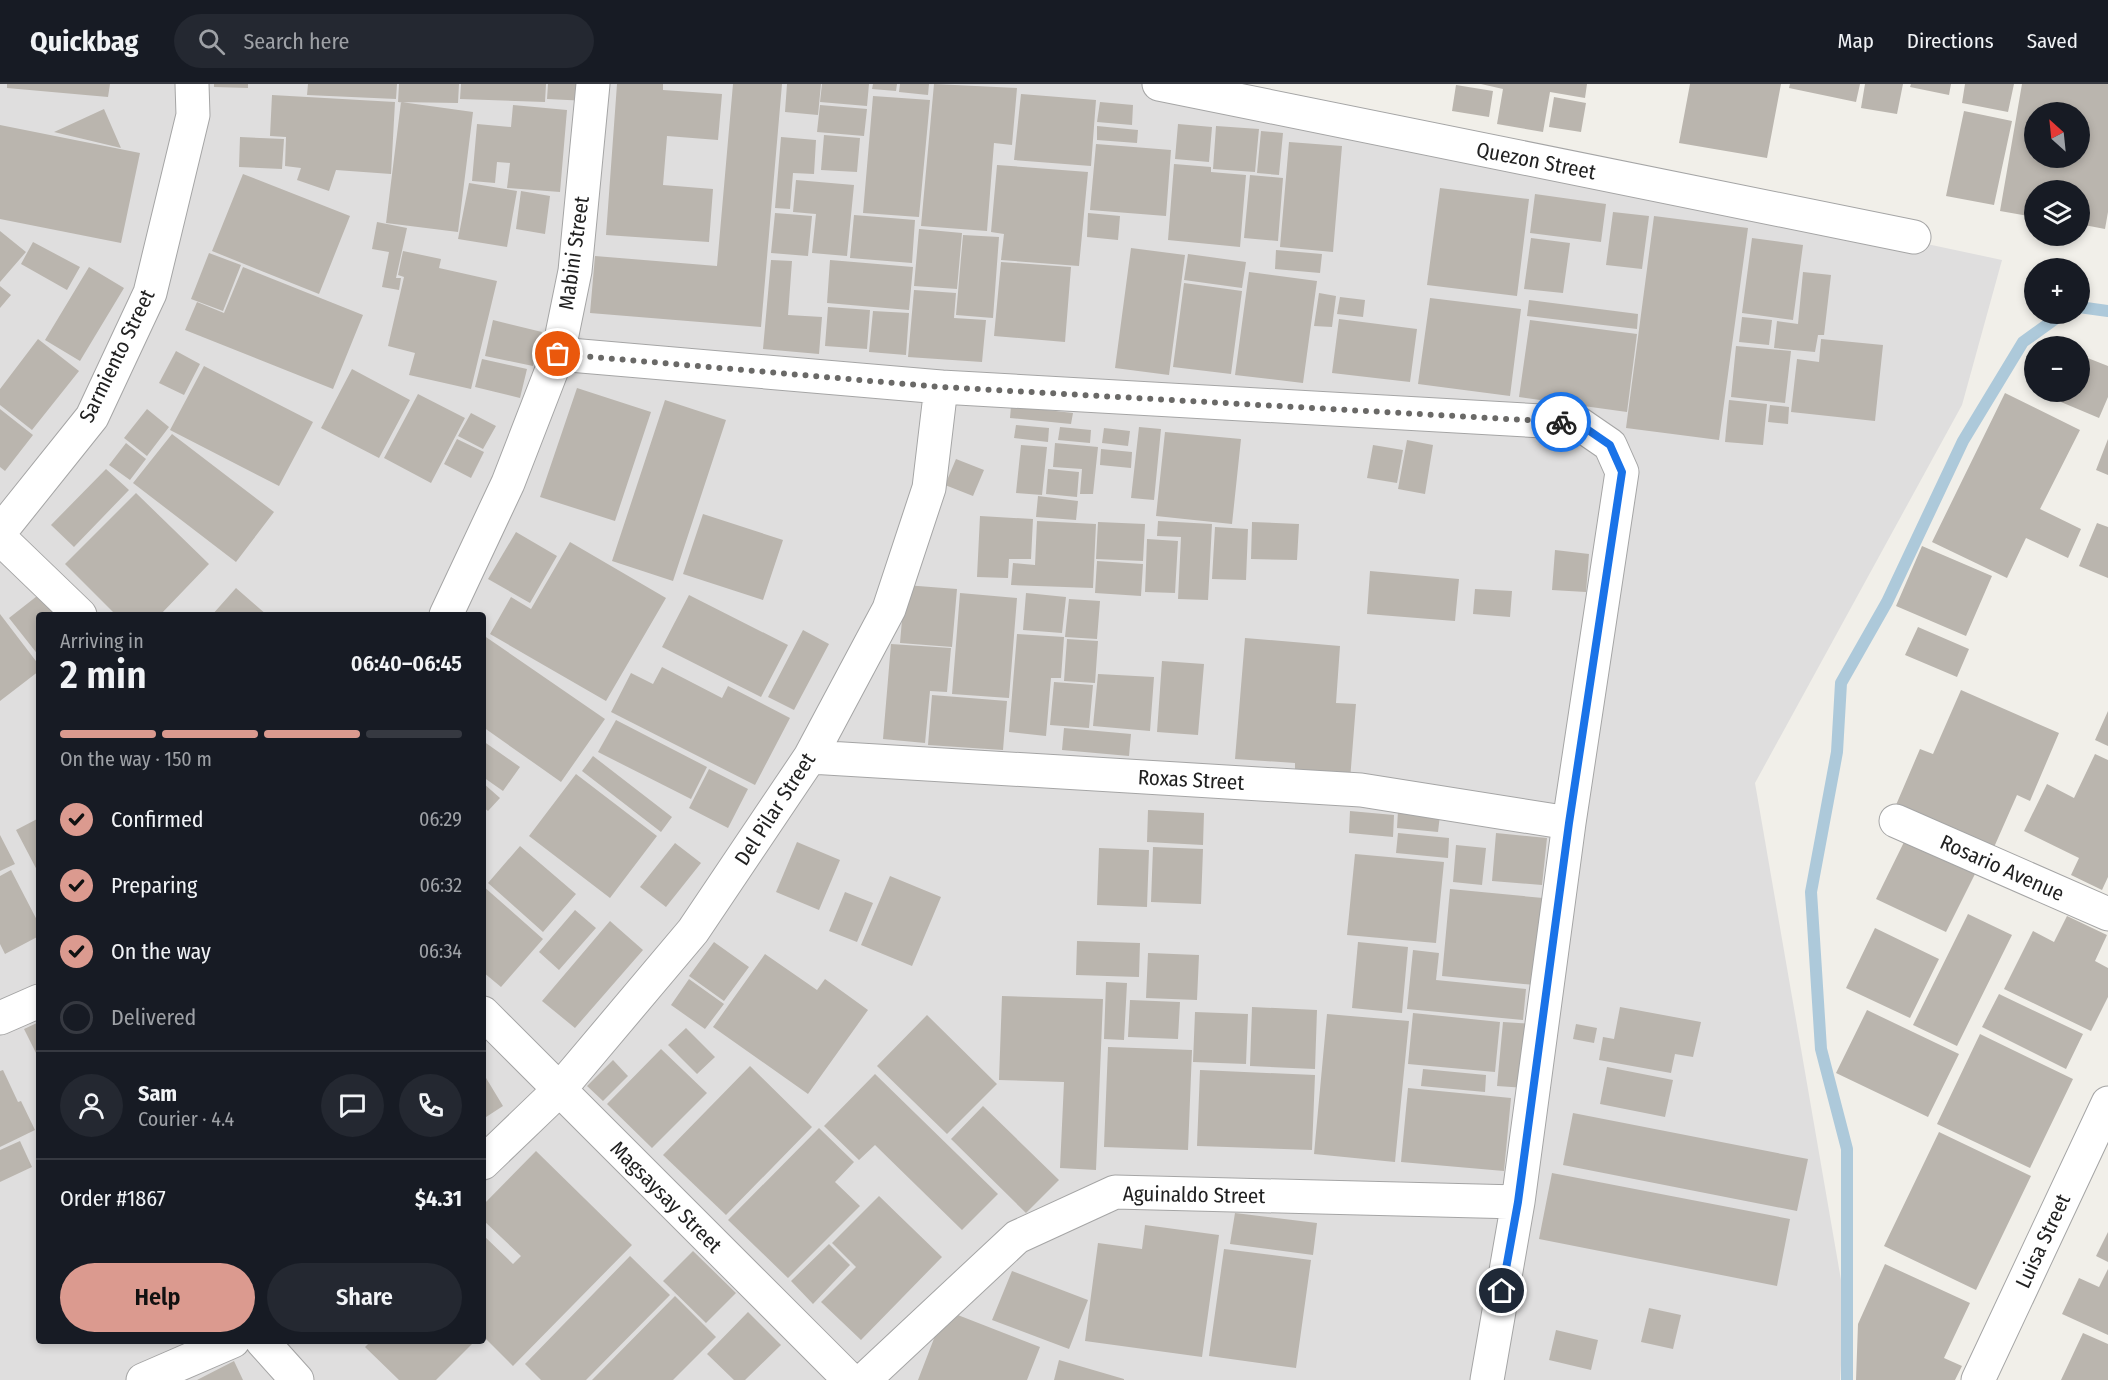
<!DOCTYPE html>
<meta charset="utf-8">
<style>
:root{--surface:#171b24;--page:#242831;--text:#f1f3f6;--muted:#9ea1a6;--line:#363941;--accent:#db9a8f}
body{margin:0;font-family:"Fira Sans Condensed",sans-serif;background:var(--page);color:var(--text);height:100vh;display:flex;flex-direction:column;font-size:22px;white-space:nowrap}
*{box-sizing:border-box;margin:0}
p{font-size:20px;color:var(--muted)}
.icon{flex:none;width:33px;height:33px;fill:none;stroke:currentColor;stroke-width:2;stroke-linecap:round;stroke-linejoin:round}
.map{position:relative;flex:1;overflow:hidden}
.side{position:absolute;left:36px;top:528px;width:450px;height:732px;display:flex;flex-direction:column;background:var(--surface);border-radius:6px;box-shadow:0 3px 9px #0003}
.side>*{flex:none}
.needle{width:39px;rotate:333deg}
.tools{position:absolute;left:2024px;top:18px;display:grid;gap:12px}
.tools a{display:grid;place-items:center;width:66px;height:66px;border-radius:50%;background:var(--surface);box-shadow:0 3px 9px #0003;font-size:30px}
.pin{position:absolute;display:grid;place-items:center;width:51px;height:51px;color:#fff;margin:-26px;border:3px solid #fff;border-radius:50%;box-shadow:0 2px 6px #0007}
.courier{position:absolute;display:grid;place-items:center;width:60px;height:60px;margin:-30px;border:4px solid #1a73e8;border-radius:50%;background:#fff;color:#222;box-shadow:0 2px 8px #0007}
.head em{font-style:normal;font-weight:600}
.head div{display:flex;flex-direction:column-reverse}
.head{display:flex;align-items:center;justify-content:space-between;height:102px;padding:0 24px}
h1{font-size:39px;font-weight:600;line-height:45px}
.bar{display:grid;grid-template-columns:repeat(4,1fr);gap:9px 6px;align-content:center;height:72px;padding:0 24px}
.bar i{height:8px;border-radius:4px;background:var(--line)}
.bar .active{background:var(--accent)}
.bar p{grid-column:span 4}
.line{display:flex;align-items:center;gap:15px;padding:0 24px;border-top:2px solid var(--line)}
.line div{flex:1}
.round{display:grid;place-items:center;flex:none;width:63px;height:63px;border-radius:32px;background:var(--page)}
ol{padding:0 24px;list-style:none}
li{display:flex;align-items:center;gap:18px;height:66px}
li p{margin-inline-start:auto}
li .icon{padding:6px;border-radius:50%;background:var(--accent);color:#111;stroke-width:4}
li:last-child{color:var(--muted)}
li i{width:33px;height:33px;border:3px solid var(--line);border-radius:50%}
.button{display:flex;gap:12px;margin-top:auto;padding:12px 24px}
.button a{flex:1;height:69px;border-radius:36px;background:var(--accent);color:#111;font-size:24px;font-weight:600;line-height:69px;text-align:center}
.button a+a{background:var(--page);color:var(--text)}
header{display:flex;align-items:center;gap:36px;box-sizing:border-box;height:84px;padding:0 30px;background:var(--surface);border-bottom:2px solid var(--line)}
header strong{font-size:28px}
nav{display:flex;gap:33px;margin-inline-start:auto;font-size:21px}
.search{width:420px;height:54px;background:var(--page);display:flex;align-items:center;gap:15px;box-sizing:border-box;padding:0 21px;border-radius:33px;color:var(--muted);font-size:22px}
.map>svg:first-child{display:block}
.residential{fill:#dfdede;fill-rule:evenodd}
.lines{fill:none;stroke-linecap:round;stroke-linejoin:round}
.stream{stroke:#adc9da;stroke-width:12}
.building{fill:#bab5ae;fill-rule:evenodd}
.minor-casing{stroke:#a5a5a5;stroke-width:35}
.minor{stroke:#fff;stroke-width:33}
.done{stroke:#6a6967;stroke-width:6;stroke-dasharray:0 10.8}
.route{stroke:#1a73e8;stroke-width:8}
.labels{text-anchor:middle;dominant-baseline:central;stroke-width:6;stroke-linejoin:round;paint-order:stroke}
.street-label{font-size:21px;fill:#212121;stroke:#fff}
</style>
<header>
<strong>Quickbag</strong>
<div class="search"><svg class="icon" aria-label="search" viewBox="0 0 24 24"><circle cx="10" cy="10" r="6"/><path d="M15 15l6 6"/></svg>Search here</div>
<nav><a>Map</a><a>Directions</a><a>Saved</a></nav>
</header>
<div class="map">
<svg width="2108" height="1296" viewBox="0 0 2108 1296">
<rect width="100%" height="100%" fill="#f1efe9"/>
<!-- residential -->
<path class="residential" d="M0,0H1177L2002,176L1962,321L1755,699L1845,1219L1840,1296H0ZM39,531H483V1257H39Z"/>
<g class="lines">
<!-- stream -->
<path class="stream" d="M2079,223L2108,227
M1847,1296V1065L1821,965L1811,808L1837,668L1841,599L1887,518L1963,357L2023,258L2062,230"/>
</g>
<!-- building -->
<path class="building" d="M7,0H110L108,13L7,4Z
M214,0H248V4L214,3Z
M308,0H397L396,15L307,11Z
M399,0H459L458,19L398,18Z
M461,0H546L545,18L460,15Z
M548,0H588V17L547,15Z
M617,0H663V6L722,10L718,56L667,52L663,101L713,105L709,158L606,151Z
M733,0H782L761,243L590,229L595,172L717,182Z
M787,0H821L818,31L785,28Z
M822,0H869L867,22L820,18Z
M873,0H897L896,7L872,5Z
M900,0H929L928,11L899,8Z
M934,0L1017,4L1012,61L994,59L987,147L921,142Z
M1481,0H1587L1585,14L1550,8L1543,48L1497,40L1503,5Z
M1690,0H1781L1767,74L1679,59Z
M1790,0H1860L1856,18L1789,4Z
M1865,0H1903L1897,30L1861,24Z
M1911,0H1951L1949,11L1910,3Z
M1965,0H2014L2008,28L1962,19Z
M2022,0H2108V128L2105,145L2079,140V106H2034V133L2000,127ZM2034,28H2079V74H2034Z
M1456,1L1493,7L1489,33L1452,27Z
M1021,10L1096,16L1091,82L1014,76Z
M272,11L395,18L391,90L336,86L329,107L297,96L301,84L285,82L286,53L270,52Z
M873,12L930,16L919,133L863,129Z
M1554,13L1586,19L1581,48L1549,43Z
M401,18L473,28L458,148L386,139Z
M1100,18L1133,21L1132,41L1097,38Z
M513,21L567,26L560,108L507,104L510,79L497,78L495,99L472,97L477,40L511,43Z
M820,21L867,25L864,52L817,48Z
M104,25L121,64L54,48Z
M1964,27L2012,37L1994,121L1946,112Z
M1178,40L1212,43L1209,78L1175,75Z
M0,41L140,69L121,159L0,135Z
M1097,42L1138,46L1137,59L1097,56Z
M1216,42L1259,45L1255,88L1213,85Z
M1261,47L1283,49L1279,91L1257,89Z
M824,51L860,54L857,88L821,86Z
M240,53L284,55L282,85L239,83Z
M781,53L816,56L814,90L793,89L790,125L775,124Z
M1289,58L1342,62L1333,168L1280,163Z
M1096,60L1171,66L1166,132L1090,126Z
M1174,80L1211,83V88L1246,91L1240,163L1168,156Z
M997,81L1088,88L1079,182L1001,176L1004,150L991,148Z
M243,90L350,132L319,210L212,167Z
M1250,91L1283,94L1278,157L1244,154Z
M796,96L854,101L847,172L812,169L816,130L793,128Z
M469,99L517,107L507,163L458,155Z
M1440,104L1529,115L1517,212L1427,201Z
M521,107L550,112L545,150L516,145Z
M1535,110L1606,120L1601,158L1530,149Z
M1613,128L1649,132L1642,185L1606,181Z
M775,129L812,132L808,172L771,169Z
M1088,129L1120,132L1118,156L1087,153Z
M854,131L915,136L912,179L850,174Z
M1654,132L1748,144L1719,356L1626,344Z
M377,138L407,144L396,194H401L399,206L382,203L389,168L372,165Z
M919,145L962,149L957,205L914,202Z
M0,147L26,168L0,198Z
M963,151L999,153L993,234L956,231Z
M1531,154L1570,159L1563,209L1524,205Z
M1752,154L1803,161L1793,236L1742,229Z
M33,158L80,183L67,206L21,180Z
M1131,164L1185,171L1169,291L1115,284Z
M1276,166L1322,170L1320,189L1275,185Z
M403,167L441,175L439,184L497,197L471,305L409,291L415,269L388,262L404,193L398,191Z
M209,169L241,181L223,227L191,215Z
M1188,170L1246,178L1242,204L1184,196Z
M771,176L792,177L788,231L822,233L819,270L763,265Z
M830,176L913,183L909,226L827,219Z
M1001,178L1071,183L1065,258L994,252Z
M89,183L124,204L80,277L45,256Z
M243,183L363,231L333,305L185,246L197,218L224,229Z
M1249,188L1317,197L1303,299L1235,291Z
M1803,188L1831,191L1824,251H1818L1815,268L1774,264L1777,237L1798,240Z
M1184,199L1242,207L1231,290L1173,283Z
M0,202L11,211L0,224Z
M914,206L956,209L954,234L986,236L982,278L908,273Z
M1319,209L1336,212L1332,243L1314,242Z
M1340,213L1365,216L1363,233L1337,230Z
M1430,214L1521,225L1510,312L1418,300Z
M1529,216L1638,230L1637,245L1527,232Z
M828,223L870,226L867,265L825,262Z
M873,227L909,229L906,271L869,268Z
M1742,233L1772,236L1769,261L1739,258Z
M1339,235L1417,245L1410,298L1332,289Z
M493,236L542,248L533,282L485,272Z
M1530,236L1637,250L1627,328L1519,313Z
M38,255L79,287L32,346L0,321V305Z
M1821,255L1883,261L1875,337L1791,328L1797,275L1819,278Z
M1736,262L1791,267L1785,319L1731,313Z
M176,267L200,280L184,311L159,299Z
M2080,271L2108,282V313L2099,334L2061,318L2065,308H2079Z
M482,275L527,285L520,314L475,303Z
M204,282L313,338L279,402L170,346Z
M352,285L410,316L379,374L321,344Z
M577,304L651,328L615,437L540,413Z
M2005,309L2080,346L2040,425L2081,445L2068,474L2026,454L2007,494L1932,458Z
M418,310L465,334L431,399L384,374Z
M665,316L726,336L673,497L612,477Z
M1729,316L1767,320L1763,361L1725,358Z
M1770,321L1789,323L1788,340L1768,338Z
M1011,322L1073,329L1071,340L1010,334Z
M0,325L33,351L5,387L0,383Z
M147,325L169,343L147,372L124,354Z
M471,329L496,342L483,365L458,352Z
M1016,341L1049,344L1048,358L1014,354Z
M1060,343L1091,346L1090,359L1058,356Z
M1139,343L1161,345L1154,416L1131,414Z
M1104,344L1130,347L1128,362L1102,359Z
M1165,348L1241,355L1232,440L1156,432Z
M172,350L274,428L236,478L133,399Z
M457,355L484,368L471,394L444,380Z
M2108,355V391L2096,386Z
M1407,356L1433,361L1425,410L1398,405Z
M126,359L146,375L130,396L109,381Z
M1055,359L1098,363L1093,410H1080L1082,385L1053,383Z
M1021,361L1047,363L1042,411L1016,409Z
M1373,361L1403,366L1397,399L1367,394Z
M1101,365L1132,368L1131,384L1100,381Z
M956,375L984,386L973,412L945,401Z
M106,385L129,406L74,463L51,441Z
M1048,385L1079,388L1077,413L1046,410Z
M136,409L209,480L160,531H116L65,480Z
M1038,412L1078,417L1076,436L1036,433Z
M703,430L783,456L763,516L683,490Z
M980,432L1033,435L1031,475H1009L1008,494L977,493Z
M1037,437L1096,440L1093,504L1011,501L1013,479L1035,481Z
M1158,437L1212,440L1208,516L1178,515L1181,453L1157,452Z
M1098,438L1145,440L1143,477L1096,475Z
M1252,438L1299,440L1297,476L1251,475Z
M2097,439L2108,443V494L2079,482Z
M1215,443L1248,445L1246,496L1212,495Z
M516,448L557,472L530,519L488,495Z
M1147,455L1178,457L1175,509L1145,508Z
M570,458L666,514L606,617L490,550L511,513L531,525Z
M1922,462L1992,492L1966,552L1896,522Z
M1555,466L1589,470L1586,508L1552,506Z
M1097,477L1143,480L1141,512L1095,509Z
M1370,487L1459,495L1455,537L1367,530Z
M905,501L957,505L952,563L900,559Z
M236,504L267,531H212Z
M46,505L66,531H39V572L9,534Z
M1475,505L1512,507L1510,533L1473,530Z
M960,509L1017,514L1009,614L952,610Z
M1026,509L1066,513L1062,549L1023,546Z
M689,511L788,561L761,613L662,563Z
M1069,515L1100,517L1097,555L1065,553Z
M0,530L39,581V587L0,617Z
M1918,543L1969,565L1957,593L1905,571Z
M803,546L829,560L794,626L768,613Z
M1017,550L1064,553L1061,594H1051L1046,652L1009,648Z
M483,551L605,635L561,698L483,643Z
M1245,554L1340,562L1336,619L1356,620L1350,696L1295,691V679L1235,675Z
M1067,555L1098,557L1095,599L1064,597Z
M891,560L951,564L947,608L930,607L925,659L883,655Z
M1162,577L1204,580L1198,651L1157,648Z
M662,583L722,614L728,602L790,634L755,701L611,628L631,589L653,600Z
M1098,590L1154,593L1150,647L1093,642Z
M1054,598L1093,601L1089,644L1050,641Z
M1961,606L2059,649L2030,717L2017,711L1991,770L1893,728L1920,665L1933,670Z
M932,611L1007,617L1003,666L928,661Z
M2108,627V662L2095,656Z
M616,636L707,683L691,715L598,668Z
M1064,644L1131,650L1129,672L1062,666Z
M483,657L520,683L503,707L483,693Z
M2095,670L2108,676V793L2102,806L2071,791L2079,774L2024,747L2047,700L2074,714Z
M593,672L672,733L661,748L582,687Z
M709,685L748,705L728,744L689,724Z
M576,690L657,752L610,814L529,752Z
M483,699L500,714L488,727L483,723Z
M1148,726L1204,729L1203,761L1147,758Z
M1350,727L1394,731L1393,753L1349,749Z
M1398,727L1440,731L1438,748L1397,744Z
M39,734V790L16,746Z
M1398,749L1449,754L1448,774L1396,769Z
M1496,749L1547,754L1542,801L1492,797Z
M0,751L15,780L0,787Z
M1906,754L1976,788L1946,848L1876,815Z
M797,758L840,776L819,826L776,808Z
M675,759L701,779L666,823L640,803Z
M1456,761L1486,764L1482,801L1453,798Z
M520,762L576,810L543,848L488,799Z
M1153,763L1203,765L1201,820L1151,818Z
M1099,764L1149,766L1147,823L1097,821Z
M1355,770L1444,778L1436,859L1347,851Z
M11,786L39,840V852L5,870L0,860V792Z
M890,792L941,813L912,882L861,861Z
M483,802L543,855L501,903L483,888Z
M1450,805L1543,814L1535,901L1442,892Z
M845,808L873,819L857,858L829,847Z
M575,826L596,844L559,886L539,868Z
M1968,830L2012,851L1957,962L1913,941Z
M2067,832L2107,851L2095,877L2108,884V913L2091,947L2004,905L2033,847L2054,858Z
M610,837L643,866L575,944L542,917Z
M1875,844L1939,875L1910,934L1846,904Z
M1077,857L1140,859L1139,893L1076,891Z
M714,858L749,883L724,917L689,892Z
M1358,858L1408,863L1402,929L1352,924Z
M1413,866L1439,869L1436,896L1526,905L1523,936L1407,925Z
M1148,869L1199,871L1197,916L1146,914Z
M765,870L817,906L825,895L868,926L808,1010L713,943Z
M689,895L724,920L705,945L671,921Z
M1106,898L1127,899L1124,956L1104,955Z
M1999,910L2083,950L2066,985L1982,943Z
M1002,912L1103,915L1096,1086L1060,1084L1064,998L999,996Z
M1130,916L1180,918L1178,955L1128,953Z
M1252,923L1317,926L1315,985L1250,982Z
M1620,923L1701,938L1693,973L1675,970L1671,989L1599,976L1603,953L1614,955Z
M1867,926L1959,970L1928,1033L1836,989Z
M1195,928L1248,930L1246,980L1193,978Z
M1413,929L1500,938L1495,988L1408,980Z
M1327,930L1409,937L1395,1078L1314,1070Z
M927,931L997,1000L947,1050L877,982Z
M39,938V968L36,969L24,945Z
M1503,938L1533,940L1527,1004L1497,1002Z
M1576,940L1597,944L1594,959L1573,955Z
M686,944L715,973L697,990L668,961Z
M1980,950L2073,995L2030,1084L1937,1040Z
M1108,963L1192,966L1188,1066L1104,1063Z
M661,965L707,1009L652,1064L607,1020Z
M613,976L628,992L603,1017L587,1002Z
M750,982L812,1043L726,1131L663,1071Z
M1607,983L1673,996L1665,1033L1600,1020Z
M1423,985L1486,991L1485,1008L1421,1002Z
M3,986L18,1018L21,1017L35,1046L0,1063V987Z
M1200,986L1315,991L1312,1066L1197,1062Z
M483,989L503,1022L483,1035Z
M875,990L998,1110L962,1146L875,1061L859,1076L824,1042Z
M1408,1004L1511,1014L1504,1087L1401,1078Z
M983,1022L1059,1096L1026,1129L951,1055Z
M1573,1029L1808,1075L1797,1127L1563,1081Z
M819,1044L854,1078L835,1098L860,1122L788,1194L728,1136Z
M1939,1048L2031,1092L1976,1206L1884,1162Z
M20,1057L32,1083L0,1098V1066Z
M536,1067L632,1161L513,1282L483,1252V1151L513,1180L521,1172L483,1136V1121Z
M1552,1089L1790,1135L1777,1202L1539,1155Z
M879,1112L942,1173L861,1256L821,1218L856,1183L832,1159Z
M1235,1129L1317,1139L1313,1171L1230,1160Z
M1145,1141L1219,1151L1202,1273L1085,1257L1098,1159L1142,1165Z
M2108,1148V1178L2096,1172Z
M829,1160L850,1181L813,1220L791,1197Z
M1224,1165L1311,1176L1296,1284L1209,1272Z
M693,1167L736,1209L706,1239L663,1197Z
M630,1172L670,1211L586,1296H541L525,1280Z
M1885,1180L1970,1219L1944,1274L1962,1282L1955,1296H1856L1858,1240Z
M2108,1185V1251L2062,1230L2079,1194L2099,1203Z
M1012,1187L1088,1216L1069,1265L992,1236Z
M675,1212L716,1253L673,1296H592Z
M1649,1224L1681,1231L1673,1265L1641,1258Z
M945,1226L1040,1263L1027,1296H918Z
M748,1228L781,1261L745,1296H734L707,1270Z
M1556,1246L1598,1256L1591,1286L1549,1276Z
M2083,1249L2108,1260V1296H2061Z
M371,1257H475L436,1296H399L365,1263Z
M1059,1276L1124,1295V1296H1054Z
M234,1277L243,1296H197Z"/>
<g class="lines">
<!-- minor casing -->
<g class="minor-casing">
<path id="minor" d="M1159,0L1914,153
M558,270L941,303L1578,339L1610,361L1622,388L1569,739L1518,1118L1487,1296
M0,448L92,333L150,209L193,31L192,0
M0,454L80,531
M446,531L508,399L558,270L575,187L593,0
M810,673L1361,706L1569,739
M1896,737L2108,830
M483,929L850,1296
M0,934L39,917
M483,1079L559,1006L693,847L810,673L889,525L929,404L941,303
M262,1257L297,1296
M143,1296L233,1257
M864,1296L1017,1153L1115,1108L1518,1118
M1978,1296L2108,1019"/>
</g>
<!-- minor -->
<use href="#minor" class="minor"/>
</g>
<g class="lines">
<!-- done -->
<path class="done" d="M558,270L941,303L1561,338"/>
<!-- route -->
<path class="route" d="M1502,1207L1518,1118L1569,739L1622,388L1610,361L1578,339L1561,338"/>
</g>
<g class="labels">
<!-- street labels -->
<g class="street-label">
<text transform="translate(1536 77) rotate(11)">Quezon Street</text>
<text transform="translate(574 169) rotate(-82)">Mabini Street</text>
<text transform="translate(117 272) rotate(-64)">Sarmiento Street</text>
<text transform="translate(1191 696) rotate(3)">Roxas Street</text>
<text transform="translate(775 725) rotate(-57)">Del Pilar Street</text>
<text transform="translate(2002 784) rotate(24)">Rosario Avenue</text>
<text transform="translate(1194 1111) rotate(1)">Aguinaldo Street</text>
<text transform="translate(666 1113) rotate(45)">Magsaysay Street</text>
<text transform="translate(2043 1157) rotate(-65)">Luisa Street</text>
</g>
</g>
</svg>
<div class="tools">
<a><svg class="needle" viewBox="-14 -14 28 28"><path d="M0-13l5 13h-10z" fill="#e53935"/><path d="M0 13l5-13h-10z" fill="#9ea1a6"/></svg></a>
<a><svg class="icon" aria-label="layers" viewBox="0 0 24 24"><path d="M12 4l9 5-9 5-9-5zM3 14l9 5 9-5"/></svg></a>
<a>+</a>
<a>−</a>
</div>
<div class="pin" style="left:558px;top:270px;background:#ea580c"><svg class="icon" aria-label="bag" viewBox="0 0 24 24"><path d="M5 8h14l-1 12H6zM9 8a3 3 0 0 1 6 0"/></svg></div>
<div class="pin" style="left:1502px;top:1207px;background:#1f2937"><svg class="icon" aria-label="home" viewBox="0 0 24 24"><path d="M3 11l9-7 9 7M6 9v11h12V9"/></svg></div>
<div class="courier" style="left:1561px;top:338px"><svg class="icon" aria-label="bike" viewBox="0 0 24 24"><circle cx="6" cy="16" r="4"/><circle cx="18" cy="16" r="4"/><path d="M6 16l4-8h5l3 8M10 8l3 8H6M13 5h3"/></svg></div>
<section class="side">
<div class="head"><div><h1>2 min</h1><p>Arriving in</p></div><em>06:40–06:45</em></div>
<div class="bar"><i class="active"></i><i class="active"></i><i class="active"></i><i></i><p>On the way · 150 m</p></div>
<ol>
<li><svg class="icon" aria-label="check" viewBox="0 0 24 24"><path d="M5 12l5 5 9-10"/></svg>Confirmed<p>06:29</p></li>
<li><svg class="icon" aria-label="check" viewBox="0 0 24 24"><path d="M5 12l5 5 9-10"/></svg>Preparing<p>06:32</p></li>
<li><svg class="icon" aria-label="check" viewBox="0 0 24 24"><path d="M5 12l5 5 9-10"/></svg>On the way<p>06:34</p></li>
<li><i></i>Delivered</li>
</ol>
<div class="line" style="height:108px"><a class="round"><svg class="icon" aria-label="person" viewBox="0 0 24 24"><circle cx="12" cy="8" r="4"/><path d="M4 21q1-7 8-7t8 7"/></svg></a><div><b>Sam</b><p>Courier · 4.4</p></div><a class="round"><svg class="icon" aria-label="chat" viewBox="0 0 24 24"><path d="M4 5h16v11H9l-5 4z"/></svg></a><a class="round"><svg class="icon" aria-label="phone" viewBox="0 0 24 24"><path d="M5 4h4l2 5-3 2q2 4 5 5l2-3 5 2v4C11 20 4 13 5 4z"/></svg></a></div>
<div class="line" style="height:78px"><div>Order #1867</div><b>$4.31</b></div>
<div class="button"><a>Help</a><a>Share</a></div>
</section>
</div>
